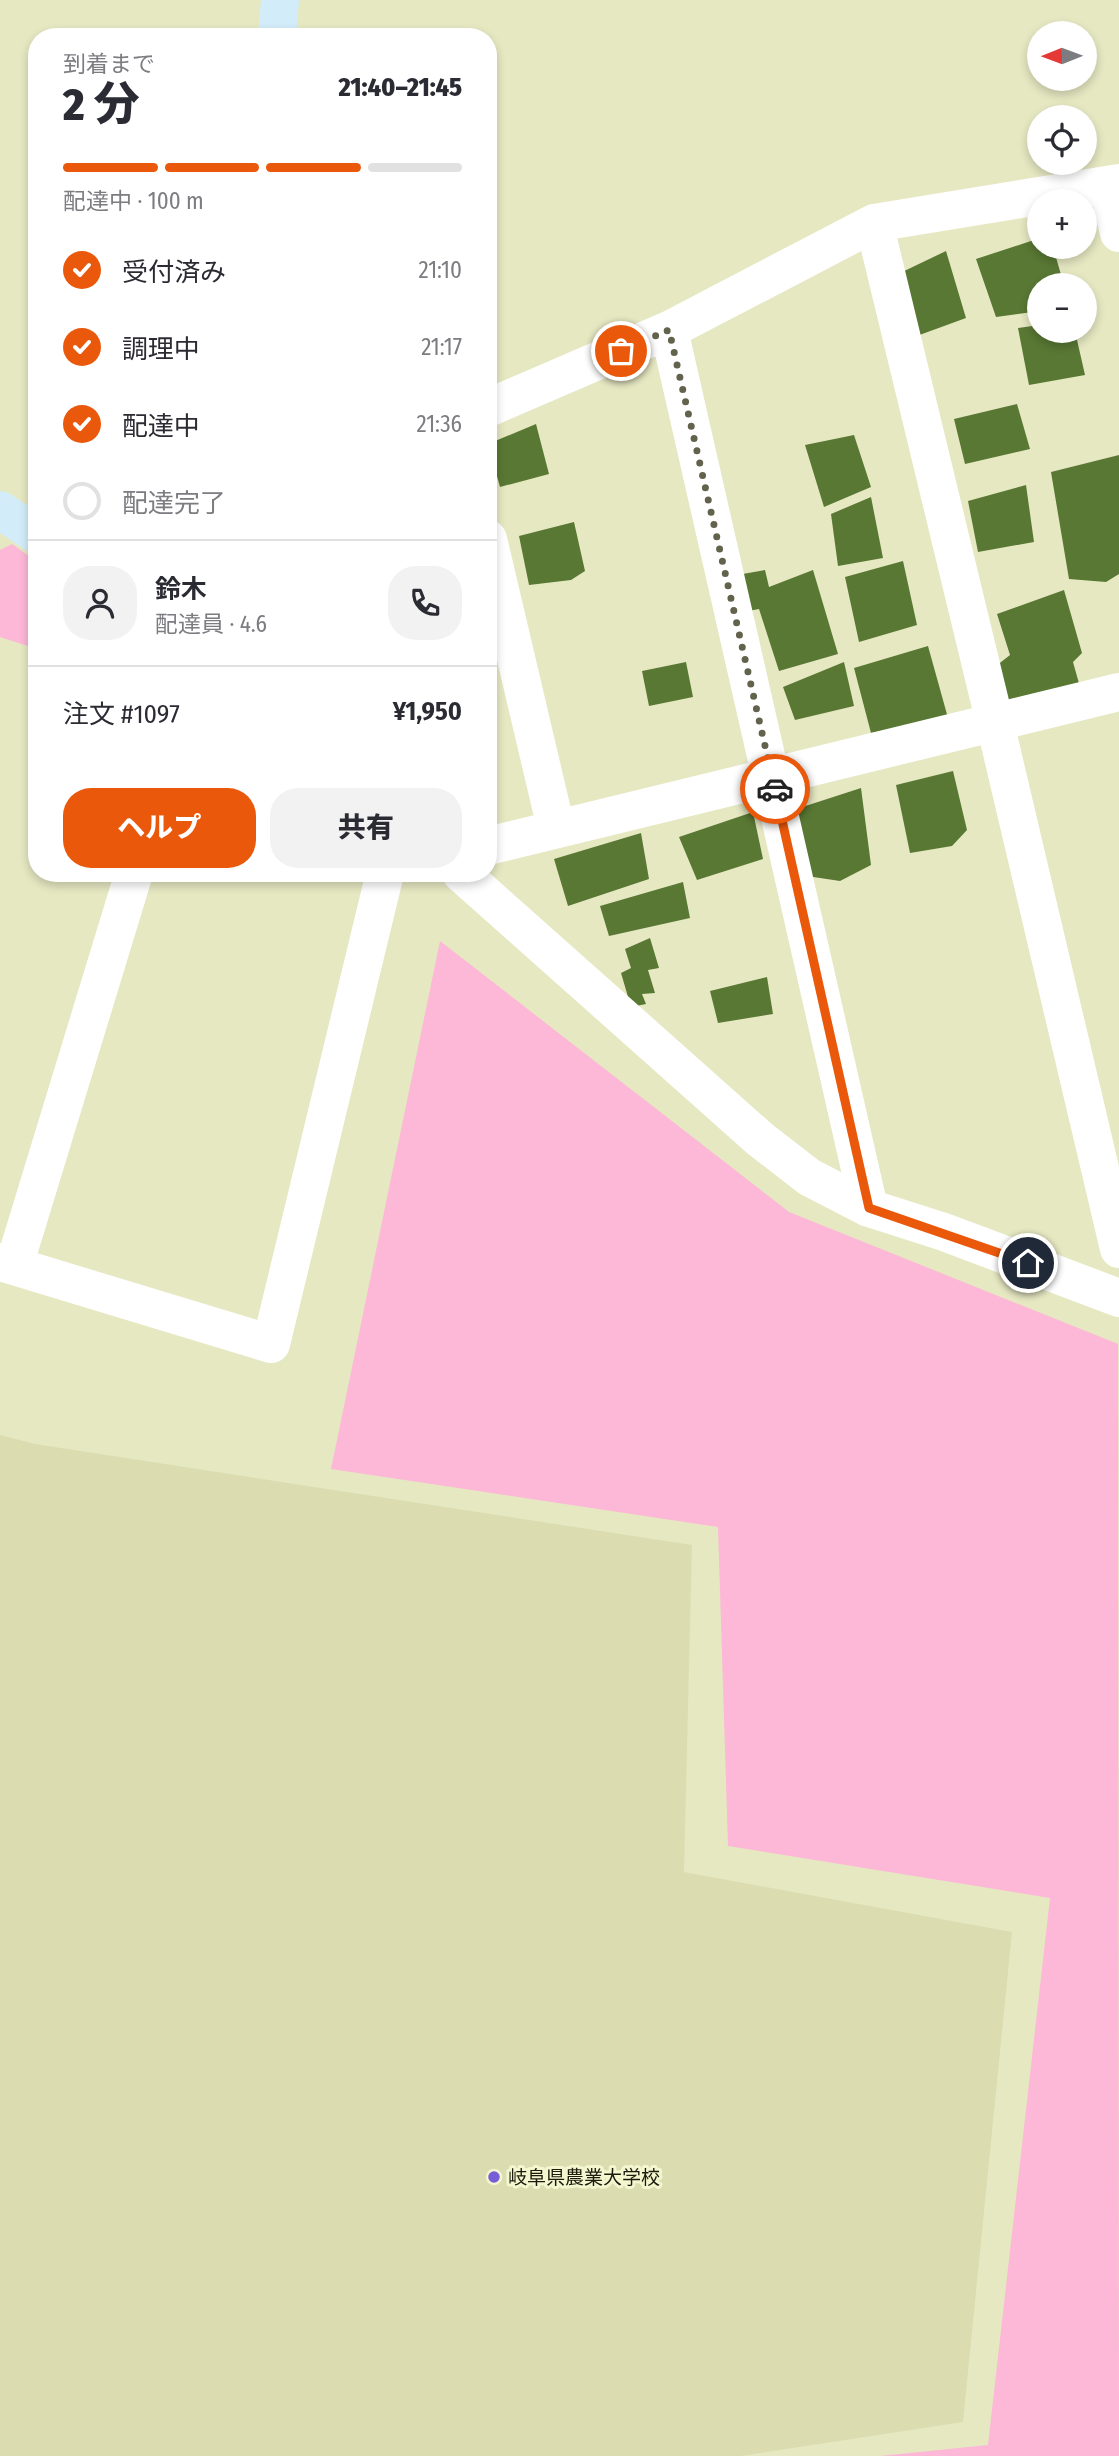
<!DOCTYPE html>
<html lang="ja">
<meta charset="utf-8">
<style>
:root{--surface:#fff;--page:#f2f2f3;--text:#2b2b33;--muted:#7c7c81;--line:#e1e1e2;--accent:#ea580c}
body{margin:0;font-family:"Fira Sans Condensed","Noto Sans JP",sans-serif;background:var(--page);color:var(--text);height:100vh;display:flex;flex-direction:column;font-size:26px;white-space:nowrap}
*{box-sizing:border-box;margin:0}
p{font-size:23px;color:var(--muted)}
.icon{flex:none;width:38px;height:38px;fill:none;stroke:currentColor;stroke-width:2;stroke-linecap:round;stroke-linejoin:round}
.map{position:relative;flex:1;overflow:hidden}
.panel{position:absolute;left:28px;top:28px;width:469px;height:854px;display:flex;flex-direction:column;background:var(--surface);border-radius:28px;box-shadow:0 4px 10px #0003}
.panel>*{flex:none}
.needle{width:46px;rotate:269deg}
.buttons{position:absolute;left:1027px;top:21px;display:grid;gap:14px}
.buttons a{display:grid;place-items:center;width:70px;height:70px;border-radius:50%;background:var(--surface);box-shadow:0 4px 10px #0003;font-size:35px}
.pin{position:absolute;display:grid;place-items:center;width:60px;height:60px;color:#fff;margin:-30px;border:4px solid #fff;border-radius:50%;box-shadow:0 2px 7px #0007}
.courier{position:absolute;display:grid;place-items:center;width:70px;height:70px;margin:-35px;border:5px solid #ea580c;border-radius:50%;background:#fff;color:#222;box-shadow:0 2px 9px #0007}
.headline em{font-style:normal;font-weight:800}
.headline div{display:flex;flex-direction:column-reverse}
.headline{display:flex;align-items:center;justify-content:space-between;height:119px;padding:0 35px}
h1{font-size:46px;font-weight:800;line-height:52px}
.bar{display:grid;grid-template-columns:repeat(4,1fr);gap:10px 7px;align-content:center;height:84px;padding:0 35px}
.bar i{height:9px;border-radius:5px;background:var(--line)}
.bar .active{background:var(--accent)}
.bar p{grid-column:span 4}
.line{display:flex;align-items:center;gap:18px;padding:0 35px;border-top:2px solid var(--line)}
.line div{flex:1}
.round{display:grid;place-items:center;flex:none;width:74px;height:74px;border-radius:28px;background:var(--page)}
ol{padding:0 35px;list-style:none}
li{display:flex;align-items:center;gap:21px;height:77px}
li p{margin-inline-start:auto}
li .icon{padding:7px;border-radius:50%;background:var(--accent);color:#fff;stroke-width:4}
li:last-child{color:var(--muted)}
li i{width:38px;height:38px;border:4px solid var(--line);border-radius:50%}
.action{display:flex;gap:14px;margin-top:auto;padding:14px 35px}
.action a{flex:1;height:80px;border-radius:28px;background:var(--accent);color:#fff;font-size:28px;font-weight:800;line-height:80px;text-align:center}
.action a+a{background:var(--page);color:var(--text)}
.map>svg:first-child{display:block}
.built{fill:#dbddb0}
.green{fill:#fdb7d7}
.building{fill:#597834}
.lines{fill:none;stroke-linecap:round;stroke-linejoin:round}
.street{stroke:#fff;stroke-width:38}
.secondary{stroke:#d2edf9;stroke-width:38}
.done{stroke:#63634d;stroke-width:7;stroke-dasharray:0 12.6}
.route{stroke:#ea580c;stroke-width:9}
.poi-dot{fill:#785dd7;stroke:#f4f6cf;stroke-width:2.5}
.labels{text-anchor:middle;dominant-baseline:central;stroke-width:6;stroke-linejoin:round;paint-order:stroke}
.poi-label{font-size:19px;fill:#1c1c0e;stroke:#f4f6cf;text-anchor:start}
</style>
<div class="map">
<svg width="1119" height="2456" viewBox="0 0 1119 2456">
<rect width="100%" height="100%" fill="#e6e8c2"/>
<!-- built -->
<path class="built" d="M0,1435L35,1444L692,1545L684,1872L1012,1932L963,2422L741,2456H0Z"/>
<!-- green -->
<path class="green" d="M12,544L37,562V649L0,637V550Z
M440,941L789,1212L1118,1344L1119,2456H880L988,2445L1050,1898L728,1846L718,1527L331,1469Z"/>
<!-- building -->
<path class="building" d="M1040,238V247H1053L1064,285H1040V311L996,317L976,259Z
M946,251L966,318L914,337L898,274Z
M1040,325V331H1075L1085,375L1029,385L1018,328Z
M1017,404L1030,449L965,464L954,419Z
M536,424L549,474L500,487L488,444Z
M854,435L871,487L824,507L805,445Z
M1119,455V574L1106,582L1069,579L1051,472Z
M1026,485L1034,542L978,552L968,501Z
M871,497L883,558L838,566L831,514Z
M574,522L585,571L571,580L529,585L519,536Z
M903,561L917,625L859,642L845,577Z
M765,570L769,587L813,570L838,654L779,671L759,609L743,612L737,575Z
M1064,590L1082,653L1073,662L1080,687L1008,707L996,666L1010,655L997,614Z
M928,646L948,718L871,733L854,668Z
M686,662L693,697L649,706L642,671Z
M844,662L854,706L795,720L783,687Z
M953,771L967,830L952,846L910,853L896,785Z
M861,788L871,865L840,881L800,875L787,812Z
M753,812L763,859L697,880L679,837Z
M641,833L649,879L568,906L554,859Z
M683,882L690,918L609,936L600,906Z
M650,938L659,968L648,970L655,993L642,994L646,1004L631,1007L621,973L631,968L625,949Z
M767,977L773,1014L718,1023L710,991Z"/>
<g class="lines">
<!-- street -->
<path class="street" d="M1108,186L1119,233
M874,223L995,723L1119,1249
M669,330L869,1208
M488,408L669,330L874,223L1119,183
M488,539L556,828
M488,846L1119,692
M461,873L760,1139L809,1177L869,1208L944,1232L1119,1298
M0,1262L14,1266L134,873
M14,1266L271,1344L385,873"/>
<!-- secondary -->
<path class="secondary" d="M277,37L280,0
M0,510L37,535"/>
</g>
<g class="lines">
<!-- done -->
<path class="done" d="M621,351L669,330L775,789"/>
<!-- route -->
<path class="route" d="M775,789L869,1208L1028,1263"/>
</g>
<!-- markers -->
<circle class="poi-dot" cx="494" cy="2177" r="7"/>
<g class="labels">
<!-- poi labels -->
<g class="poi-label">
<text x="508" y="2177">岐阜県農業大学校</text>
</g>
</g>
</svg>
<div class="buttons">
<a><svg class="needle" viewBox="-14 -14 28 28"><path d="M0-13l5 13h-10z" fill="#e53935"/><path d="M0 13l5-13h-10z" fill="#7c7c81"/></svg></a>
<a><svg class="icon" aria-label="locate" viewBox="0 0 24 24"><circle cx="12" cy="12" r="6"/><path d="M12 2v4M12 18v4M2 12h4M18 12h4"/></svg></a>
<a>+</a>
<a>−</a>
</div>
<div class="pin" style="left:621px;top:351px;background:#ea580c"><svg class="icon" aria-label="bag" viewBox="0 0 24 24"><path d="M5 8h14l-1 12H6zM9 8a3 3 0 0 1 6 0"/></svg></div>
<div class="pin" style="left:1028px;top:1263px;background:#1f2937"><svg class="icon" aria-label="home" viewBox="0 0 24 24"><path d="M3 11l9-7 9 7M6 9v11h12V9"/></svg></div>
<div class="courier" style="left:775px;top:789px"><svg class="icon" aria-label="car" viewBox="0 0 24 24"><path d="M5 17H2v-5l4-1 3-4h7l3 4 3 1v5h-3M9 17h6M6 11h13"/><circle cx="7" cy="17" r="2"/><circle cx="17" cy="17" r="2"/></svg></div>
<section class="panel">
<div class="headline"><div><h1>2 分</h1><p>到着まで</p></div><em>21:40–21:45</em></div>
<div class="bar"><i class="active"></i><i class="active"></i><i class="active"></i><i></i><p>配達中 · 100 m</p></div>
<ol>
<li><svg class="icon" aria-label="check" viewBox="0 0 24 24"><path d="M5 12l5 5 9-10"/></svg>受付済み<p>21:10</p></li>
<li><svg class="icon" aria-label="check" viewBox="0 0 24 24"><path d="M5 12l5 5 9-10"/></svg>調理中<p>21:17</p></li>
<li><svg class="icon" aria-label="check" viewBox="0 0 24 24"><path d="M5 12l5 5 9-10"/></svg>配達中<p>21:36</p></li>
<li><i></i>配達完了</li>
</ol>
<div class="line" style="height:126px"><a class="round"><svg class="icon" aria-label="person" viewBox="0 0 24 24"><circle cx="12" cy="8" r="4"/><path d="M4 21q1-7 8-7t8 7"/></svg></a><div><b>鈴木</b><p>配達員 · 4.6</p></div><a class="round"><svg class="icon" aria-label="phone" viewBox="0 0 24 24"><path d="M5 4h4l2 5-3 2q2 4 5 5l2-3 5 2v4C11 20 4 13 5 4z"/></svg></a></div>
<div class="line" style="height:91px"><div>注文 #1097</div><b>¥1,950</b></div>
<div class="action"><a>ヘルプ</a><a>共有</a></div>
</section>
</div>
